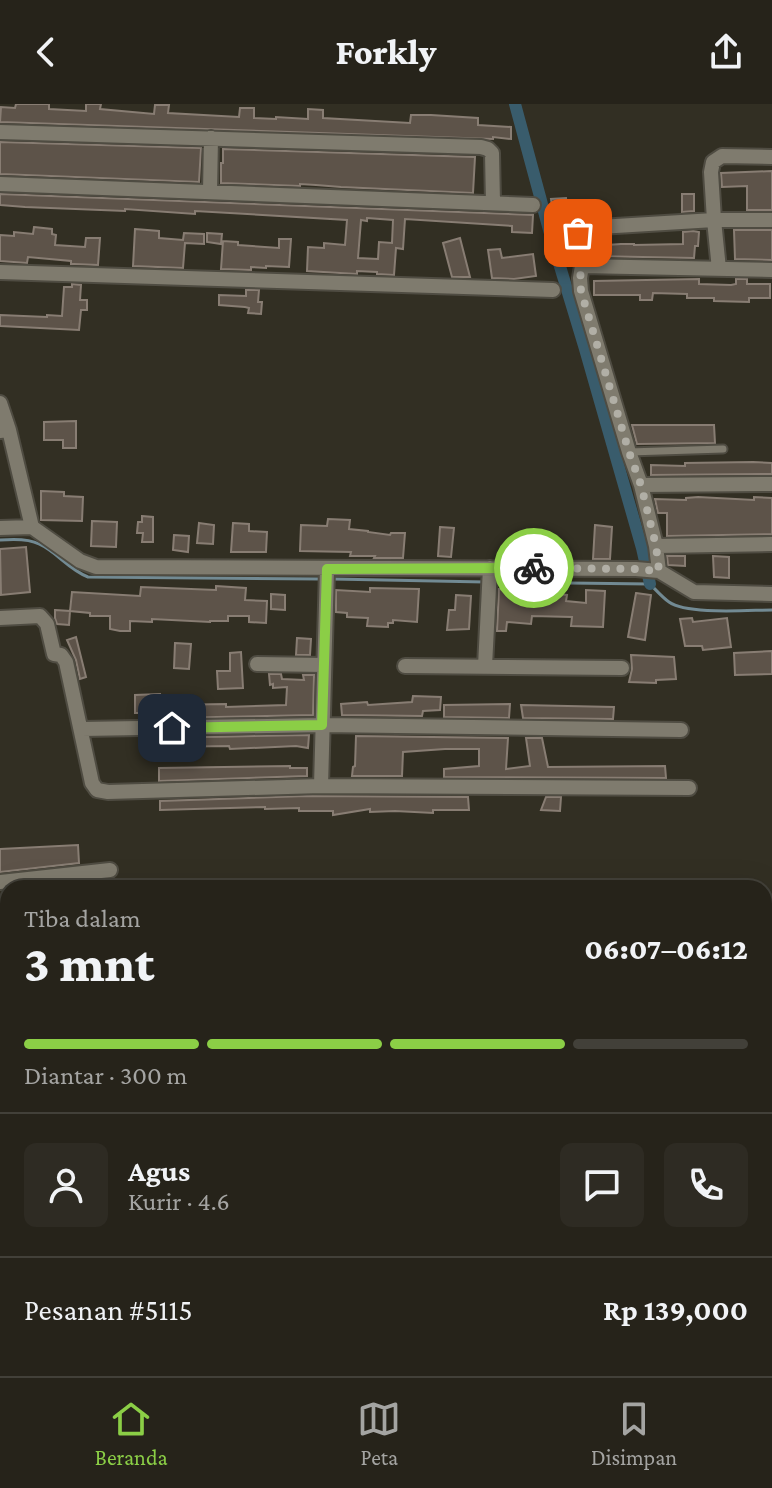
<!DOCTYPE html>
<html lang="id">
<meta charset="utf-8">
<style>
:root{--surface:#26231a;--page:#2e2b23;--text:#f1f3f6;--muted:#a4a4a2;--line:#424039;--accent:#8bce46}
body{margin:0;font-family:"Crimson Pro",serif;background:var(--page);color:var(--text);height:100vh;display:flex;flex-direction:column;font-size:30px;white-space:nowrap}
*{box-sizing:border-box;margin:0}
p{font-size:26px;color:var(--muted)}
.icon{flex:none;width:44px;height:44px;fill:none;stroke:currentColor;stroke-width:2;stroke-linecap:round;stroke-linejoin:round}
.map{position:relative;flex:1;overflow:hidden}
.panel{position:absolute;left:0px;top:776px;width:772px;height:496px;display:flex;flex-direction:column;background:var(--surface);border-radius:24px 24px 0 0;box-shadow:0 8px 32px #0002,0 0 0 2px var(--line)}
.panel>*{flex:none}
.pin{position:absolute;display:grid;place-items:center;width:68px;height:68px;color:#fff;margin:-34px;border-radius:16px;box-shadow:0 4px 12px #0006}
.courier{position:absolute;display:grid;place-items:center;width:80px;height:80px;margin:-40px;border:6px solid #8bce46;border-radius:50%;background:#fff;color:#222;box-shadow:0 2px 10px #0007}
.head em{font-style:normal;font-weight:800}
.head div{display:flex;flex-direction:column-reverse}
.head{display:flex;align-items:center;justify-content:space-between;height:136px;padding:0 24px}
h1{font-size:52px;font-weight:800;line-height:60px}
.bar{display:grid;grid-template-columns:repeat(4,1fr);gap:12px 8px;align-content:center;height:96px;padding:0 24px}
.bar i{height:10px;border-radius:6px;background:var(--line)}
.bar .on{background:var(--accent)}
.bar p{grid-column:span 4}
.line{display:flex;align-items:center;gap:20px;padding:0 24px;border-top:2px solid var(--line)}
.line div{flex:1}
.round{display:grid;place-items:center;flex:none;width:84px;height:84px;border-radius:12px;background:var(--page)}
header{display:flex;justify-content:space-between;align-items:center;height:104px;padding:0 24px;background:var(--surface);font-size:36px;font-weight:800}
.tab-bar{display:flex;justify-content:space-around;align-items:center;height:112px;border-top:2px solid var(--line);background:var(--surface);font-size:22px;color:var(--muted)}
.tab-bar a{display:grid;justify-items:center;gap:4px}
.tab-bar .on{color:var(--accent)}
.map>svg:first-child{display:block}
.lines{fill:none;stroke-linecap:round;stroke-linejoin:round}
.stream{stroke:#728a93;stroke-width:3}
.canal{stroke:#395c6c;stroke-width:12}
.building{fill:#5d5349;stroke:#887d73;stroke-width:2;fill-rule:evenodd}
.service-casing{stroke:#4f4c42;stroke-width:11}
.minor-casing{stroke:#4f4c42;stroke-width:18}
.service{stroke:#7f7b6e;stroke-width:7}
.minor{stroke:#7f7b6e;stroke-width:14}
.done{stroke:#b1afa6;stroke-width:8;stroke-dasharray:0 14.4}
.route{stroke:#8bce46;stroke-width:10}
</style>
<header><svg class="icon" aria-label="back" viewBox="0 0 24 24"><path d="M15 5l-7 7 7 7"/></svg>Forkly<svg class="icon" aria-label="share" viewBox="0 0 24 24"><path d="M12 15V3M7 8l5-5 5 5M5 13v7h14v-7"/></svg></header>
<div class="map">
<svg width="772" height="1272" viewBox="0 0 772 1272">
<rect width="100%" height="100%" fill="#322f23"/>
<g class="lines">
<!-- stream -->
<path class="stream" d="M0,436C12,435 28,434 39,440C57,448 69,466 88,473L321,475
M333,475L485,478
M493,478L650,480C656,486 662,493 669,498C687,511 749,506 772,506"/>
<!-- canal -->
<path class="canal" d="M515,0L549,126L585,245L642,444L650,480"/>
</g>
<!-- building -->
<path class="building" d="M16,0H49V5L86,7V0H101L100,5L154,10L155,1H169L168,9L239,13L240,4H254V14L276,15V13L308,15V5L323,6V14L410,19L411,11H431L478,14V21L511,23V35L493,33V35L0,18L1,3L15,4Z
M0,38L201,44L199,78L0,70Z
M223,45L475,53L473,89L341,83L316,81L300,80V82L221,79V59H223Z
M772,67V106H747V82L722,83L721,69Z
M0,90L533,111L532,129L512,128V122L405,115L403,145L396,144L394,171L377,170V168L357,167V170L307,167L308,143L324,144V139L345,141L347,116L195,107V110L125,105V107L25,103L0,101ZM367,114L393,116L392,139L379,138L378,155L358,154L361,116L367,117Z
M682,90H694V107L682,108Z
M566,94L569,118L555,120L551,95Z
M34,123L52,125V130L56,131L55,141L85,143L86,134H100L98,161L74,160H71V157L28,153L27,159L0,157V131L14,132V128L33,130Z
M135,125L159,127V134L183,136L184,129L204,130V140L185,139L183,164L133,162Z
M734,126H772V156L735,155Z
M693,127L699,128L698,142H695L694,154L591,152L590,143H607V141L621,140H634V141L683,140V128Z
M207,129L222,130L221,140L207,138Z
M460,134L470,173H452L443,139Z
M279,135H291L289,163L266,162V164L251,163V166L221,165L223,137L238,138V141L279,144Z
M500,145L502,154L533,150L536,172L514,175L492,174L488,146Z
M699,175V180L731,181L736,180V175H747V180H770V194H749V198L714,197V194H687V190L653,189L652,196H640V191H594V177Z
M72,180L81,181L80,196H87V206H81L79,226L0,222V211L47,213V211L62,212L64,183H72Z
M246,186H259L258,198H262L261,210L248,209L249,204L245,203L219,201V191L246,192Z
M76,317V344H63V336H44V318Z
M632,321H714L715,339L637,340Z
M753,358L772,359V370L651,371V361L685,362V359Z
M41,387L64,388V392L83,393L82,417L41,416Z
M698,393L754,396V393L772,394V430L667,432V409H658L655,395L686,396V394Z
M142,412L153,413V438H142L143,429H137L138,418H142Z
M328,415L350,416L349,425L368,427V428L390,431L391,429H405L403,454H374L375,452H350L351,448L300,447L301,421L327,422Z
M92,417L117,418L116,443L91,442Z
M199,419L214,421L213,440L197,439Z
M233,419L249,420V427L267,428L266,448H231Z
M595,421L612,423L610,455H593Z
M440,423L454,424L451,453L438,452Z
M526,430L540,431L539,455H525Z
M174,431L189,432L188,448L173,446Z
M26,443L30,488L1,491L0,445Z
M667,452H685V462L668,461Z
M713,452L729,453V474L714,473Z
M216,482L246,484L245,496L267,497L266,519L249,518V512H228V517H210V518L152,515V518L130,517V527H120L110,525V512H90V509L70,507L72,488L140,492L141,483L216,486Z
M370,484L419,485L417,518L393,516V519H388V523L367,522L368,514L347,513V509L336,508V486L370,488Z
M499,485L567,491L566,497L586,499V486L605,487L603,523L571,522L572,513L532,512L531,520L507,518L506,527H497Z
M636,489L651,491L645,536L628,533Z
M271,490L285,491V506L271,505Z
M456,491L471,492L469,525L447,526L449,506H455Z
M55,506L70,507L69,521L57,520L55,514Z
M692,514L693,518L727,514L731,543L703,546L702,542H685L680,515Z
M76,533L86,573L80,575L76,556L67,536Z
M297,534L311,535L310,551H296Z
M175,539L191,540L189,565L174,564Z
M772,547V570L735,571L734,549Z
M241,548L243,584L218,585L217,567H230V549Z
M631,551L674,553L676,575L656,576V579L629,578L632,565Z
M269,570H281L282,575L304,576L303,571H314L313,611L165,614V601L226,600V603L286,601L287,583L273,584V580L270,581Z
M160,590V609H135V591Z
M413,592L441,593L440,606L423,607L422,612L342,611L341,600L367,598L368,601L412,598Z
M510,600L509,614L444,613V601Z
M521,601L614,603L613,615L523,614Z
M309,631L308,644L296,642L230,645L229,642L159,643V634Z
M356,632L508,634L506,665L530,662L526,634H542L548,663L665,662L666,674L444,673V665L479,662V645H445L403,648L402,672H352L353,663L355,662Z
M290,662V664H307V672L159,677V664Z
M306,692L468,693L469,706H433V709L395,707L370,708V705L333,711V707H299V704L265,705V703L160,706V697Z
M546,693H561L560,707L541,706Z
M78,741L79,759L0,768V745Z"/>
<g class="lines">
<!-- service casing -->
<g class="service-casing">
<path id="service" d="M629,348L723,345"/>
</g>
<!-- minor casing -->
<g class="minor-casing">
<path id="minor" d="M0,28L481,43L488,45L492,49L493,99
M772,53L722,52L713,58L711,68L714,116H772
M0,80L533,101
M210,88L211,34
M582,162L772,166
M0,168L553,186
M0,299L9,326L0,327
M9,326L32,423
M641,381L772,380
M0,424L32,423L80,457L96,463L636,465L659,467L694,488L772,490
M656,442L772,440
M659,467L656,442L641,381L629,348L581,187L580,174L582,162L578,129L583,124L714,116L719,165
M0,514L40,512L47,520L54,550L61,551L66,558L92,679L97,686L108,688L321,682L689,684
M257,560L324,561
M405,562L622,564
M485,562L490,464
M82,625L322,621L681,626
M321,682L327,465
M0,778L110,766
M764,848H772
M0,859L8,858
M764,1036H772
M764,1098H772
M0,1159L8,1158
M764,1162L772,1161
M764,1208L772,1207
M240,1264L243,1272"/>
</g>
<!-- service -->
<use href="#service" class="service"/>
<!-- minor -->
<use href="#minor" class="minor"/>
</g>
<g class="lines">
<!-- done -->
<path class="done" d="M534,464L636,465L659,467L656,442L641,381L629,348L581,187L580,174L582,162L578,129"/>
<!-- route -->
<path class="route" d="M172,624L322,621L327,465L534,464"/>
</g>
</svg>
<div class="pin" style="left:578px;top:129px;background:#ea580c"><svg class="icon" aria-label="bag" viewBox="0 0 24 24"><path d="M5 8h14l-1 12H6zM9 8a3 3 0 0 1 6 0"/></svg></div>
<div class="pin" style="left:172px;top:624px;background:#1f2937"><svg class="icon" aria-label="home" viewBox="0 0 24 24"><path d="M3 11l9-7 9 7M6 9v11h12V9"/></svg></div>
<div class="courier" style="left:534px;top:464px"><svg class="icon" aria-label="bike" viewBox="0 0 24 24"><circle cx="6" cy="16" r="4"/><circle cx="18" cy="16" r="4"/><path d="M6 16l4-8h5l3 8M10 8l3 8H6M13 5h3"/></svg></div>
<section class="panel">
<div class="head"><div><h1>3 mnt</h1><p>Tiba dalam</p></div><em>06:07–06:12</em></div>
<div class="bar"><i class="on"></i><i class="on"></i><i class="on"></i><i></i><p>Diantar · 300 m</p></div>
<div class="line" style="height:144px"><a class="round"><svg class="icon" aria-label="person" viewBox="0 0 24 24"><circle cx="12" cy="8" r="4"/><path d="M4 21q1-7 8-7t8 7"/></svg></a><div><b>Agus</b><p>Kurir · 4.6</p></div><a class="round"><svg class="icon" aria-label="chat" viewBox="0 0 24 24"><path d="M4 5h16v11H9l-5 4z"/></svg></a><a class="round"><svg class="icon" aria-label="phone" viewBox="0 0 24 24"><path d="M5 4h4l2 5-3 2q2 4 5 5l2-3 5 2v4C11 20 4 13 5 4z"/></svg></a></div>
<div class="line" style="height:104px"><div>Pesanan #5115</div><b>Rp 139,000</b></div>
</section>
</div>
<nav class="tab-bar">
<a class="on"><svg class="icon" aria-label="home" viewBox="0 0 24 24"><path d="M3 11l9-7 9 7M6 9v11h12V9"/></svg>Beranda</a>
<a><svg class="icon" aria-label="map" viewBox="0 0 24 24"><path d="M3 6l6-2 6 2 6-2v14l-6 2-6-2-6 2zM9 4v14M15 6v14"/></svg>Peta</a>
<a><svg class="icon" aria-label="saved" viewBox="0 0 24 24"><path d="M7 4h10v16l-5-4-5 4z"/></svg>Disimpan</a>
</nav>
